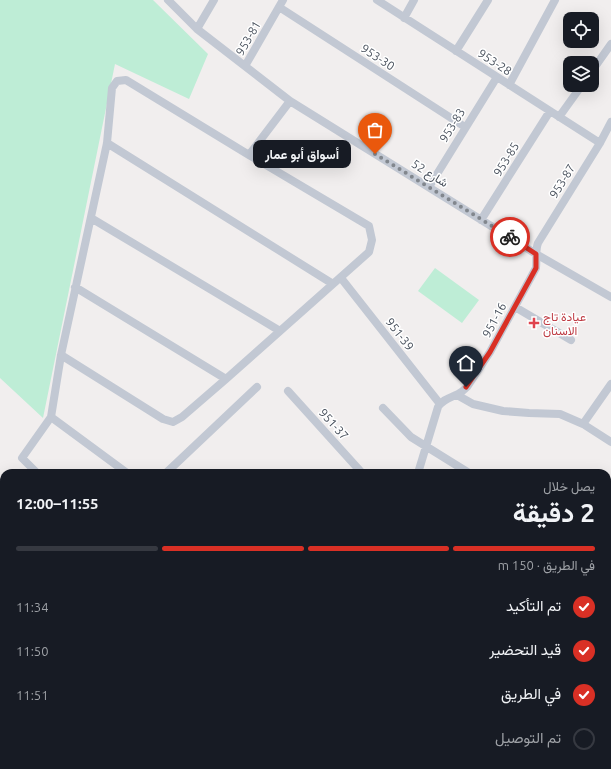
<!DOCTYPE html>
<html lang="ar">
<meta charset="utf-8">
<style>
:root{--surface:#171b24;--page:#242831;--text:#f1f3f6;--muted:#9ea1a6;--line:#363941;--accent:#d93025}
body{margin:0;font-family:Ubuntu,Vazirmatn,sans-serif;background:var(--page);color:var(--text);direction:rtl;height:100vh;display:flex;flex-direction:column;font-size:15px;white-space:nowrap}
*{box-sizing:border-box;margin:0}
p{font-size:13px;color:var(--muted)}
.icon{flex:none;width:22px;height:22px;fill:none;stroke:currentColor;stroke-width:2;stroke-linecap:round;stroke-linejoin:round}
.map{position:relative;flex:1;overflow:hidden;direction:ltr}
.sheet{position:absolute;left:0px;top:469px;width:611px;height:300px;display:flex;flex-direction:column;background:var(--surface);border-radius:12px 12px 0 0;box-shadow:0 4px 16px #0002;direction:rtl}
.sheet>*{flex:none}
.buttons{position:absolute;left:563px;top:12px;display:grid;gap:8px}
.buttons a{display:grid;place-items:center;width:36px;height:36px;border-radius:8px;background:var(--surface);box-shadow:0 4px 16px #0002;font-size:20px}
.pin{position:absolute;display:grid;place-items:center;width:34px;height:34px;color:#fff;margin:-41px -17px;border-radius:50% 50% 50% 0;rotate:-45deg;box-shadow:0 0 4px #0007}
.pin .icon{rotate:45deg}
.courier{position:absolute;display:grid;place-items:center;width:40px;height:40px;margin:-20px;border:3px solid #d93025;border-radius:50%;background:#fff;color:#222;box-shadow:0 1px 5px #0007}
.bubble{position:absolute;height:28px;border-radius:8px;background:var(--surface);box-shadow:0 4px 16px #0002;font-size:13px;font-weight:700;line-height:28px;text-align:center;direction:rtl}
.summary em{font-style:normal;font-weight:700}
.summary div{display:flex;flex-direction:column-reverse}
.summary{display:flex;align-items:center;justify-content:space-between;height:68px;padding:0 16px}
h1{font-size:26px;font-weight:700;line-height:30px}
.bar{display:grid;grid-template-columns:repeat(4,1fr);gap:6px 4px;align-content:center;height:48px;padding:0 16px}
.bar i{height:5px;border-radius:3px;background:var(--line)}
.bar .selected{background:var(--accent)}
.bar p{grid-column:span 4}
ol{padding:0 16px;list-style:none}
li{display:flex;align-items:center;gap:12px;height:44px}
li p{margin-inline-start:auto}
li .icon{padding:4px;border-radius:50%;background:var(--accent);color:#fff;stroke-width:4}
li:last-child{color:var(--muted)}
li i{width:22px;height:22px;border:2px solid var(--line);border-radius:50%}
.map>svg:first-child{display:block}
.green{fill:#beedd6}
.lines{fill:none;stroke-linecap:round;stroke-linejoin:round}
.minor{stroke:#c2c8d3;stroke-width:8}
.done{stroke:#82878e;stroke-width:4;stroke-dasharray:0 7.2}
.route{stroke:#d93025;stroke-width:5}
.health-dot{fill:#e0444e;stroke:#fff;stroke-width:1.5}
.labels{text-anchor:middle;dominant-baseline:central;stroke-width:3;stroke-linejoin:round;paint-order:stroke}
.street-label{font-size:12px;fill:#474f5b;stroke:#fff}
.health-label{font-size:12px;fill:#be3a42;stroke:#fff;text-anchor:start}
</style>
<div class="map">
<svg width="611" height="769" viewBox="0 0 611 769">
<rect width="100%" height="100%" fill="#f1eeee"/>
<!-- green -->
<path class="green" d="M0,0H153L208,54L189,99L115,64L43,418L0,378Z
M435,268L479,300L462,323L418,291Z"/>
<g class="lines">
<!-- minor -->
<path class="minor" d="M168,0L197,29L290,101L536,254L611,297
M377,0L600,143
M279,7L465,127
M404,18L414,0
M197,29L214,0
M456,51L488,0
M245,66L283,0
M592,71L611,44
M509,85L555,0
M559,117L582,85
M107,143L333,284
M249,155L290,101
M429,187L497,77
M91,218L280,331
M481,220L550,111
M341,278L440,404
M75,287L226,379
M515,307L571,340
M288,391L362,473
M457,395L473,404L503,411L529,413L560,414L583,424L611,442
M383,408L411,437L469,473
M51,417L127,473
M583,424L611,384
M37,473L22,458L51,417L61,355L107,143L112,88L117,81L126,80L249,155L369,226L372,240L369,252L226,379L182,417L173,422L163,419L61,355
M166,473L257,387
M418,473L438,407C443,399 450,398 458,394C462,392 464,390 467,387L490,352L536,268C537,260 535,251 538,243L600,143L611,122
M607,549L611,543
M607,559L611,563
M607,642L611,645
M607,741L611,745
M316,765L319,769
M425,765L429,769
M540,765L544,769
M365,769L370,765"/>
</g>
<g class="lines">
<!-- done -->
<path class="done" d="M375,154L510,237"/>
<!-- route -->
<path class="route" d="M466,387L490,352L536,268V254L510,237"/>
</g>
<!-- markers -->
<path class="health-dot" d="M532 317h4v4h4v4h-4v4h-4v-4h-4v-4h4z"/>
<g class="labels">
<!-- street labels -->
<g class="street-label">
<text transform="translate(248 38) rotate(-60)">953-81</text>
<text transform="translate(378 57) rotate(33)">953-30</text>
<text transform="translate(495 62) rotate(33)">953-28</text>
<text transform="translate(452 125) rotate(-58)">953-83</text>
<text transform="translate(506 159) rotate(-58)">953-85</text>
<text transform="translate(430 173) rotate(32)">شارع 52</text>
<text transform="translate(562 181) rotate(-58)">953-87</text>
<text transform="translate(494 320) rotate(-62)">951-16</text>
<text transform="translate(400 334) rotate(52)">951-39</text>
<text transform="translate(334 424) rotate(48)">951-37</text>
</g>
<!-- health labels -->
<g class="health-label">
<text x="543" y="316">عيادة تاج<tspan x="543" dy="14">الاسنان</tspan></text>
</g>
</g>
</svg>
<div class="buttons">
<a><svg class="icon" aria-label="locate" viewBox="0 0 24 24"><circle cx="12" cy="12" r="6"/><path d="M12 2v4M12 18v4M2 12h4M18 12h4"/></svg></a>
<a><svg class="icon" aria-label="layers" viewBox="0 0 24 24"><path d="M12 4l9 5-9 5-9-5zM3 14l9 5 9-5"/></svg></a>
</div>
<div class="pin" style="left:375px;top:154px;background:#ea580c"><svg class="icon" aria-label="bag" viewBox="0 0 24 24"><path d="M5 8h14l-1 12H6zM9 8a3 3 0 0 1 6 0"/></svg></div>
<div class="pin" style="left:466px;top:387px;background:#1f2937"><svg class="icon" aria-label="home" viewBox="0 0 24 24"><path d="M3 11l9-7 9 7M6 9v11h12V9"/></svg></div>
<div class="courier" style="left:510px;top:237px"><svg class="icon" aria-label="bike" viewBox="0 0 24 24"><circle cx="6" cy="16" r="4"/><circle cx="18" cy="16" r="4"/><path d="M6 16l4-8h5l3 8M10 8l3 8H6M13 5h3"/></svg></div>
<div class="bubble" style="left:253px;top:140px;width:98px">أسواق أبو عمار</div>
<section class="sheet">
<div class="summary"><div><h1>2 دقيقة</h1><p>يصل خلال</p></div><em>11:55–12:00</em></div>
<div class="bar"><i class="selected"></i><i class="selected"></i><i class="selected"></i><i></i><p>في الطريق · 150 m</p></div>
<ol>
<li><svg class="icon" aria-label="check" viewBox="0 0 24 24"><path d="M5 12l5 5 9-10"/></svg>تم التأكيد<p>11:34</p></li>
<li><svg class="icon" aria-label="check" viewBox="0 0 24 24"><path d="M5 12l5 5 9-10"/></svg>قيد التحضير<p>11:50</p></li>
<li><svg class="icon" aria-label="check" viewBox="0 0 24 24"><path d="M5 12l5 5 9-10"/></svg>في الطريق<p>11:51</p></li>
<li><i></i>تم التوصيل</li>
</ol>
</section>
</div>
